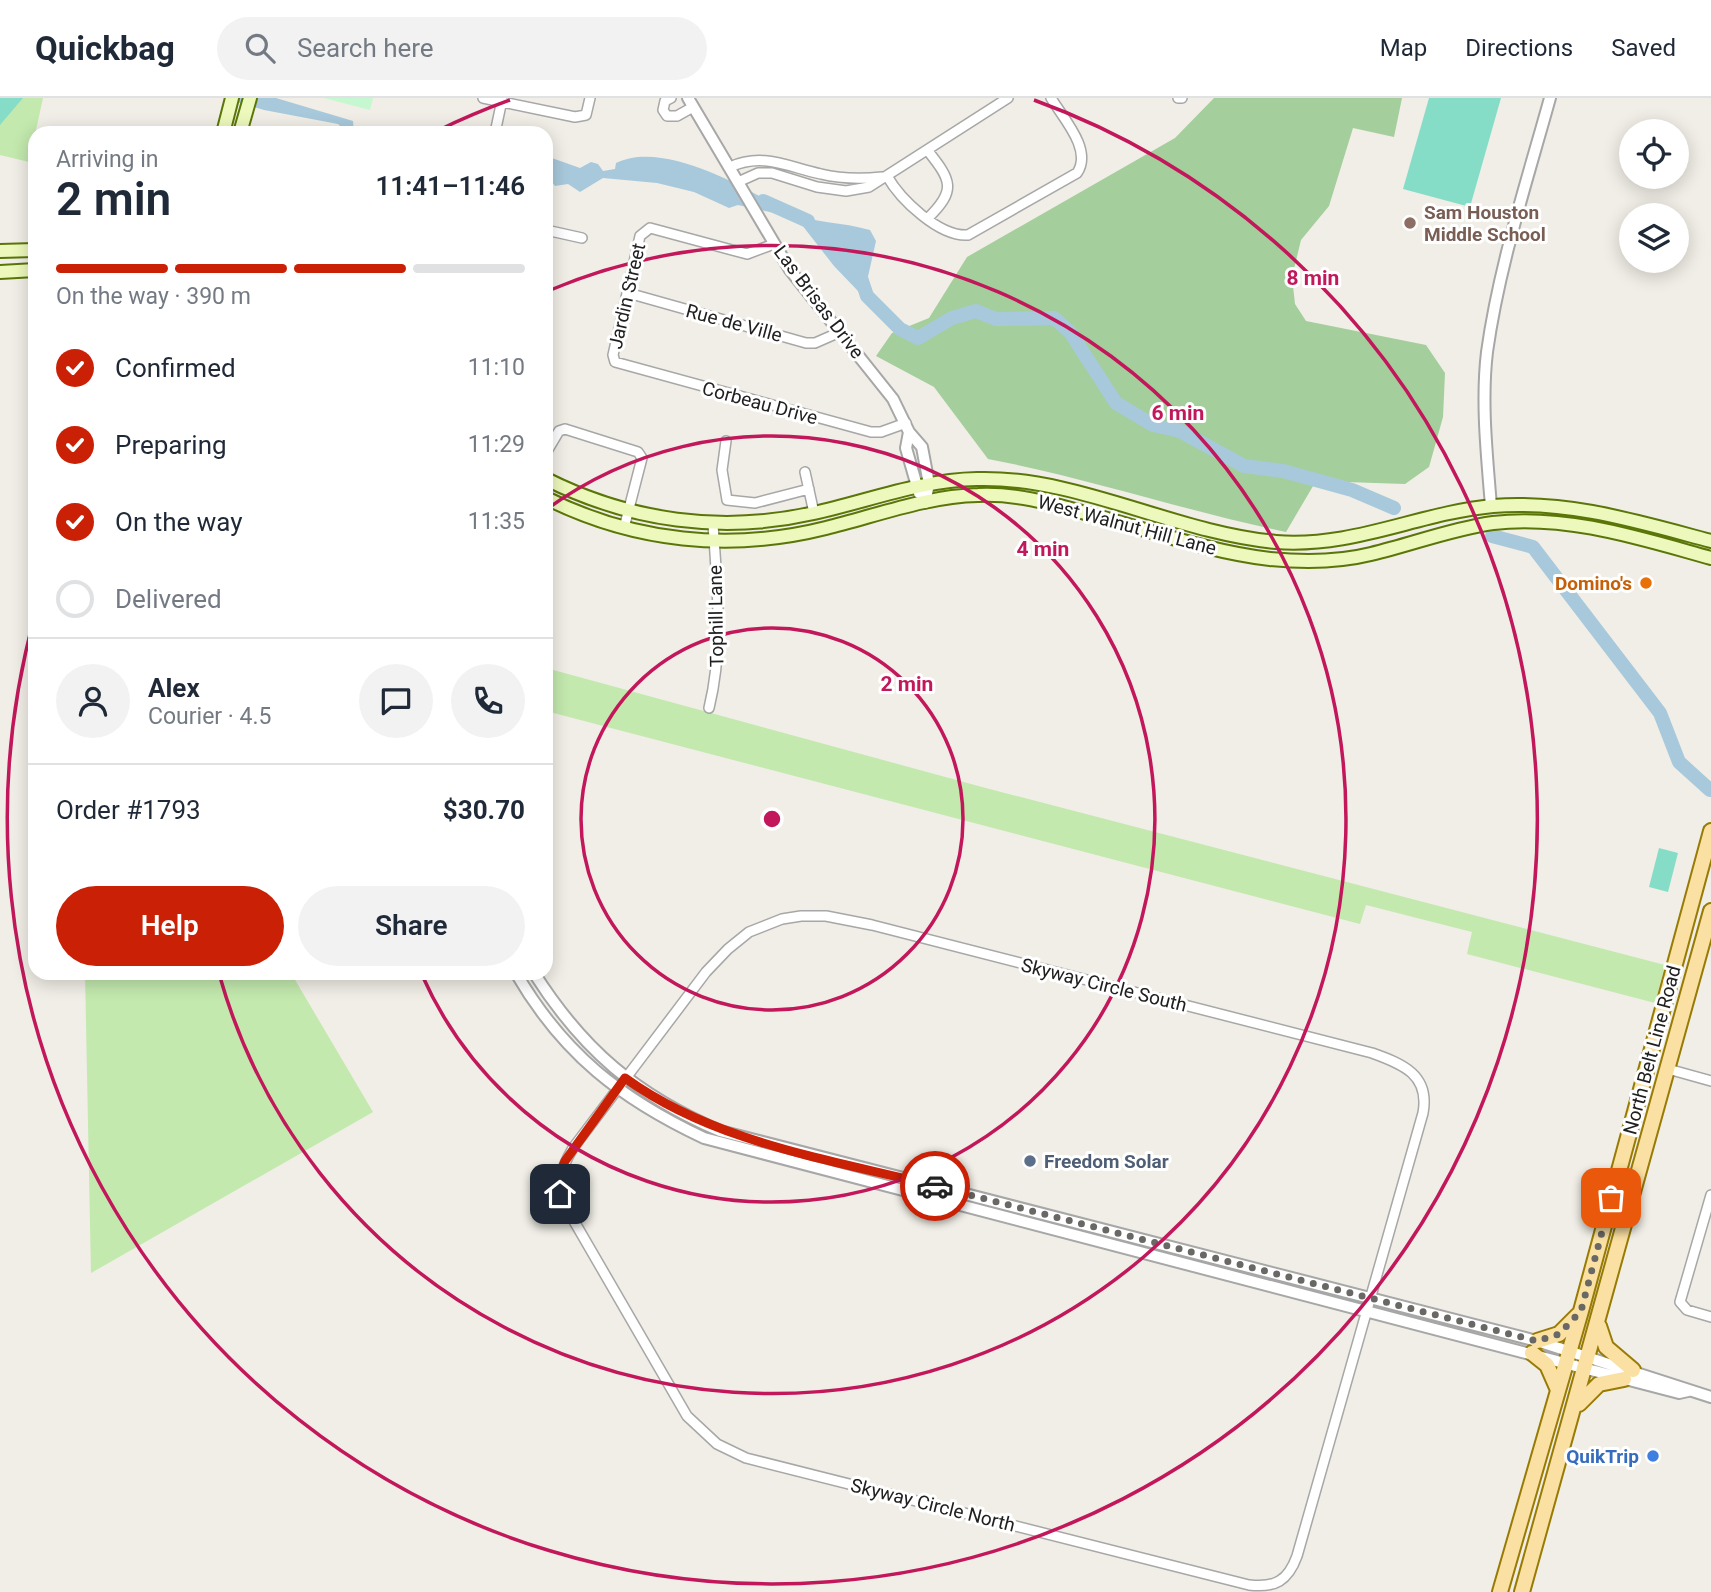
<!DOCTYPE html>
<meta charset="utf-8">
<style>
:root{--surface:#fff;--page:#f2f2f3;--text:#1f2937;--muted:#747a83;--line:#e0e1e3;--accent:#ca2005}
body{margin:0;font-family:Roboto,sans-serif;background:var(--page);color:var(--text);height:100vh;display:flex;flex-direction:column;font-size:26px;white-space:nowrap}
*{box-sizing:border-box;margin:0}
p{font-size:23px;color:var(--muted)}
.icon{flex:none;width:38px;height:38px;fill:none;stroke:currentColor;stroke-width:2;stroke-linecap:round;stroke-linejoin:round}
.map{position:relative;flex:1;overflow:hidden}
.side{position:absolute;left:28px;top:28px;width:525px;height:854px;display:flex;flex-direction:column;background:var(--surface);border-radius:21px;box-shadow:0 4px 18px #0003}
.side>*{flex:none}
.controls{position:absolute;left:1619px;top:21px;display:grid;gap:14px}
.controls a{display:grid;place-items:center;width:70px;height:70px;border-radius:50%;background:var(--surface);box-shadow:0 4px 18px #0003;font-size:35px}
.pin{position:absolute;display:grid;place-items:center;width:60px;height:60px;color:#fff;margin:-30px;border-radius:14px;box-shadow:0 4px 10px #0006}
.courier{position:absolute;display:grid;place-items:center;width:70px;height:70px;margin:-35px;border:5px solid #ca2005;border-radius:50%;background:#fff;color:#222;box-shadow:0 2px 9px #0007}
.summary em{font-style:normal;font-weight:600}
.summary div{display:flex;flex-direction:column-reverse}
.summary{display:flex;align-items:center;justify-content:space-between;height:119px;padding:0 28px}
h1{font-size:46px;font-weight:600;line-height:52px}
.bar{display:grid;grid-template-columns:repeat(4,1fr);gap:10px 7px;align-content:center;height:84px;padding:0 28px}
.bar i{height:9px;border-radius:5px;background:var(--line)}
.bar .active{background:var(--accent)}
.bar p{grid-column:span 4}
.line{display:flex;align-items:center;gap:18px;padding:0 28px;border-top:2px solid var(--line)}
.line div{flex:1}
.round{display:grid;place-items:center;flex:none;width:74px;height:74px;border-radius:37px;background:var(--page)}
ol{padding:0 28px;list-style:none}
li{display:flex;align-items:center;gap:21px;height:77px}
li p{margin-inline-start:auto}
li .icon{padding:7px;border-radius:50%;background:var(--accent);color:#fff;stroke-width:4}
li:last-child{color:var(--muted)}
li i{width:38px;height:38px;border:4px solid var(--line);border-radius:50%}
.button{display:flex;gap:14px;margin-top:auto;padding:14px 28px}
.button a{flex:1;height:80px;border-radius:42px;background:var(--accent);color:#fff;font-size:28px;font-weight:600;line-height:80px;text-align:center}
.button a+a{background:var(--page);color:var(--text)}
header{display:flex;align-items:center;gap:42px;box-sizing:border-box;height:98px;padding:0 35px;background:var(--surface);border-bottom:2px solid var(--line)}
header strong{font-size:33px}
nav{display:flex;gap:38px;margin-inline-start:auto;font-size:24px}
.search{width:490px;height:63px;background:var(--page);display:flex;align-items:center;gap:18px;box-sizing:border-box;padding:0 24px;border-radius:38px;color:var(--muted);font-size:26px}
.map>svg:first-child{display:block}
.grass{fill:#c3e9ae}
.forest{fill:#a4ce9c}
.park{fill:#c5f8d0}
.pitch{fill:#86ddc7}
.water{fill:#a8c9dc}
.lines{fill:none;stroke-linecap:round;stroke-linejoin:round}
.river{stroke:#a8c9dc;stroke-width:14}
.minor-casing{stroke:#a7a7a7;stroke-width:12}
.tertiary-casing{stroke:#a7a7a7;stroke-width:14}
.secondary-casing{stroke:#5b7608;stroke-width:16}
.primary-casing{stroke:#987b04;stroke-width:18}
.minor{stroke:#fff;stroke-width:9}
.tertiary{stroke:#fff;stroke-width:10}
.secondary{stroke:#edf8bc;stroke-width:12}
.primary{stroke:#fae0a2;stroke-width:14}
.done{stroke:#696865;stroke-width:7;stroke-dasharray:0 12.6}
.route{stroke:#ca2005;stroke-width:9}
.ring{fill:none;stroke:#c2185b;stroke-width:3.5}
.education-dot{fill:#8d6e63;stroke:#fff;stroke-width:2.5}
.food-dot{fill:#e8710a;stroke:#fff;stroke-width:2.5}
.service-dot{fill:#5c6f8a;stroke:#fff;stroke-width:2.5}
.shop-dot{fill:#3f7fe0;stroke:#fff;stroke-width:2.5}
.labels{text-anchor:middle;dominant-baseline:central;stroke-width:6;stroke-linejoin:round;paint-order:stroke}
.education-label{font-size:19px;font-weight:bold;fill:#785e54;stroke:#fff;text-anchor:start}
.street-label{font-size:19px;fill:#202020;stroke:#fff}
.food-label{font-size:19px;font-weight:bold;fill:#c56008;stroke:#fff;text-anchor:end}
.service-label{font-size:19px;font-weight:bold;fill:#4e5e75;stroke:#fff;text-anchor:start}
.shop-label{font-size:19px;font-weight:bold;fill:#366cbe;stroke:#fff;text-anchor:end}
.centre{fill:#c2185b;stroke:#fff;stroke-width:3.5}
.ring-label{font-size:21px;text-anchor:middle;font-weight:bold;fill:#c2185b;stroke:#fff;stroke-width:6;stroke-linejoin:round;paint-order:stroke}
</style>
<header>
<strong>Quickbag</strong>
<div class="search"><svg class="icon" aria-label="search" viewBox="0 0 24 24"><circle cx="10" cy="10" r="6"/><path d="M15 15l6 6"/></svg>Search here</div>
<nav><a>Map</a><a>Directions</a><a>Saved</a></nav>
</header>
<div class="map">
<svg width="1711" height="1494" viewBox="0 0 1711 1494">
<rect width="100%" height="100%" fill="#f0eee6"/>
<!-- grass -->
<path class="grass" d="M0,0H43L29,64L0,57Z
M546,570L982,689L1665,867L1655,905L1467,856L1472,834L1366,807L1360,826L546,613Z
M85,875H291L373,1014L91,1175Z"/>
<!-- forest -->
<path class="forest" d="M1214,0H1402L1394,39L1353,30L1329,108L1301,142L1292,179L1295,206L1306,223L1426,247L1445,275L1443,319L1429,369L1405,386L1316,383L1286,434C1185,413 1089,380 988,361L934,289L876,258L892,235L929,220L967,159L1175,40Z"/>
<!-- park -->
<path class="park" d="M324,0H373L370,12Z"/>
<!-- pitch -->
<path class="pitch" d="M0,0H23L0,27Z
M1429,0H1501L1470,109L1403,91Z
M1659,750L1678,755L1668,794L1649,789Z"/>
<!-- water -->
<path class="water" d="M223,0H276L353,23L354,35H348L338,26L264,12Z
M549,59L580,70L591,64L598,66L603,73L615,71L616,65C658,44 727,80 763,100C771,105 778,111 786,114C814,125 842,124 870,132L876,143L867,183H855L886,209L880,216L834,168L802,127L774,115L738,107L729,110L694,94L657,85L603,80L580,94L568,86L555,88L546,77Z"/>
<g class="lines">
<!-- river -->
<path class="river" d="M763,103L808,123
M856,165L867,198L900,231L918,240L952,220L976,213L996,221L1054,220L1070,234L1116,305L1153,327L1180,333L1244,368L1283,373L1352,392L1394,410
M1492,438L1533,449L1660,615L1679,664L1710,692"/>
<!-- minor casing -->
<g class="minor-casing">
<path id="minor" d="M483,0L575,19L586,17L590,0
M671,0L665,3L663,12L667,18H677L693,9
M1178,0H1182
M495,35L502,2
M730,69C763,54 788,69 821,76C841,81 862,81 882,79
M887,78C900,101 939,139 968,137L1077,75C1093,52 1063,20 1051,0
M738,84L758,75H772L817,89L846,93L869,89L1008,0
M928,120C957,92 951,82 928,53
M546,132L582,140
M774,146L747,156L650,130L640,138L613,257L615,264L871,334H881L906,325
M628,195L806,245H815L840,234
M726,343L722,372L727,402L755,405L809,391
M546,355L559,333L565,331L638,354L642,360L624,430
M805,374L814,415
M709,610C724,549 717,488 713,426
M801,818H826L872,827L1372,955C1403,966 1430,977 1423,1015L1297,1458C1288,1483 1275,1490 1249,1487L746,1360L717,1346L687,1318L567,1111C555,1087 560,1072 573,1050L706,874L728,851L749,834L782,821Z
M1668,971L1711,983
M1711,1097L1680,1204L1687,1212L1711,1219"/>
</g>
<!-- tertiary casing -->
<g class="tertiary-casing">
<path id="tertiary" d="M688,0L790,172L893,301L909,334L922,349L929,386L925,405
M909,334L906,350L919,395
M1491,408C1487,358 1481,304 1487,254C1499,168 1527,83 1550,0
M516,875C563,956 621,1001 704,1040L1679,1295L1688,1293
M534,875C583,952 636,997 720,1033L1537,1243L1711,1299"/>
</g>
<!-- secondary casing -->
<g class="secondary-casing">
<path id="secondary" d="M223,35L232,0
M240,35L250,0
M0,153L35,152
M0,174L35,172
M546,381C630,423 722,436 814,415C868,403 921,382 977,381C1078,378 1175,435 1276,444C1354,450 1418,415 1493,408C1569,402 1639,424 1711,443
M546,400C634,444 730,454 826,430C875,418 927,398 978,397C1016,395 1053,406 1089,416C1149,432 1209,454 1270,461C1302,464 1339,464 1371,456C1413,446 1451,431 1493,425C1566,416 1642,441 1711,460"/>
</g>
<!-- primary casing -->
<g class="primary-casing">
<path id="primary" d="M1599,1228L1606,1249L1633,1272
M1537,1243L1559,1236L1578,1217
M1532,1255L1547,1267L1558,1292
M1579,1306L1599,1286L1624,1281
M1500,1494L1581,1213L1711,733
M1522,1494L1711,813"/>
</g>
<!-- minor -->
<use href="#minor" class="minor"/>
<!-- tertiary -->
<use href="#tertiary" class="tertiary"/>
<!-- secondary -->
<use href="#secondary" class="secondary"/>
<!-- primary -->
<use href="#primary" class="primary"/>
</g>
<g class="lines">
<!-- done -->
<path class="done" d="M935,1088L1537,1243L1559,1236L1581,1213L1611,1100"/>
<!-- route -->
<path class="route" d="M560,1096V1075L565,1063L625,980C715,1045 829,1061 935,1088"/>
</g>
<!-- distance rings -->
<g class="ring">
<circle cx="772" cy="721" r="191"/>
<path d="M547 411A383 383 0 1 1 422 877"/>
<path d="M548 193A574 574 0 1 1 220 879"/>
<path d="M437 33A765 765 0 0 1 510 2M1034 2A765 765 0 1 1 35 517"/>
</g>
<!-- markers -->
<circle class="education-dot" cx="1410" cy="125" r="7"/>
<circle class="food-dot" cx="1646" cy="485" r="7"/>
<circle class="service-dot" cx="1030" cy="1063" r="7"/>
<circle class="shop-dot" cx="1653" cy="1358" r="7"/>
<g class="labels">
<!-- education labels -->
<g class="education-label">
<text x="1424" y="114">Sam Houston<tspan x="1424" dy="22">Middle School</tspan></text>
</g>
<!-- street labels -->
<g class="street-label">
<text transform="translate(627 198) rotate(-77)">Jardin Street</text>
<text transform="translate(819 204) rotate(53)">Las Brisas Drive</text>
<text transform="translate(734 225) rotate(15)">Rue de Ville</text>
<text transform="translate(760 305) rotate(15)">Corbeau Drive</text>
<text transform="translate(1127 427) rotate(15)">West Walnut Hill Lane</text>
<text transform="translate(716 518) rotate(-91)">Tophill Lane</text>
<text transform="translate(1104 887) rotate(14)">Skyway Circle South</text>
<text transform="translate(1652 952) rotate(-75)">North Belt Line Road</text>
<text transform="translate(933 1407) rotate(14)">Skyway Circle North</text>
</g>
<!-- food labels -->
<g class="food-label">
<text x="1632" y="485">Domino's</text>
</g>
<!-- service labels -->
<g class="service-label">
<text x="1044" y="1063">Freedom Solar</text>
</g>
<!-- shop labels -->
<g class="shop-label">
<text x="1639" y="1358">QuikTrip</text>
</g>
</g>
<circle cx="772" cy="721" r="10" class="centre"/>
<g class="ring-label">
<text x="1313" y="187">8 min</text>
<text x="1178" y="322">6 min</text>
<text x="1043" y="458">4 min</text>
<text x="907" y="593">2 min</text>
</g>
</svg>
<div class="controls">
<a><svg class="icon" aria-label="locate" viewBox="0 0 24 24"><circle cx="12" cy="12" r="6"/><path d="M12 2v4M12 18v4M2 12h4M18 12h4"/></svg></a>
<a><svg class="icon" aria-label="layers" viewBox="0 0 24 24"><path d="M12 4l9 5-9 5-9-5zM3 14l9 5 9-5"/></svg></a>
</div>
<div class="pin" style="left:1611px;top:1100px;background:#ea580c"><svg class="icon" aria-label="bag" viewBox="0 0 24 24"><path d="M5 8h14l-1 12H6zM9 8a3 3 0 0 1 6 0"/></svg></div>
<div class="pin" style="left:560px;top:1096px;background:#1f2937"><svg class="icon" aria-label="home" viewBox="0 0 24 24"><path d="M3 11l9-7 9 7M6 9v11h12V9"/></svg></div>
<div class="courier" style="left:935px;top:1088px"><svg class="icon" aria-label="car" viewBox="0 0 24 24"><path d="M5 17H2v-5l4-1 3-4h7l3 4 3 1v5h-3M9 17h6M6 11h13"/><circle cx="7" cy="17" r="2"/><circle cx="17" cy="17" r="2"/></svg></div>
<section class="side">
<div class="summary"><div><h1>2 min</h1><p>Arriving in</p></div><em>11:41–11:46</em></div>
<div class="bar"><i class="active"></i><i class="active"></i><i class="active"></i><i></i><p>On the way · 390 m</p></div>
<ol>
<li><svg class="icon" aria-label="check" viewBox="0 0 24 24"><path d="M5 12l5 5 9-10"/></svg>Confirmed<p>11:10</p></li>
<li><svg class="icon" aria-label="check" viewBox="0 0 24 24"><path d="M5 12l5 5 9-10"/></svg>Preparing<p>11:29</p></li>
<li><svg class="icon" aria-label="check" viewBox="0 0 24 24"><path d="M5 12l5 5 9-10"/></svg>On the way<p>11:35</p></li>
<li><i></i>Delivered</li>
</ol>
<div class="line" style="height:126px"><a class="round"><svg class="icon" aria-label="person" viewBox="0 0 24 24"><circle cx="12" cy="8" r="4"/><path d="M4 21q1-7 8-7t8 7"/></svg></a><div><b>Alex</b><p>Courier · 4.5</p></div><a class="round"><svg class="icon" aria-label="chat" viewBox="0 0 24 24"><path d="M4 5h16v11H9l-5 4z"/></svg></a><a class="round"><svg class="icon" aria-label="phone" viewBox="0 0 24 24"><path d="M5 4h4l2 5-3 2q2 4 5 5l2-3 5 2v4C11 20 4 13 5 4z"/></svg></a></div>
<div class="line" style="height:91px"><div>Order #1793</div><b>$30.70</b></div>
<div class="button"><a>Help</a><a>Share</a></div>
</section>
</div>
